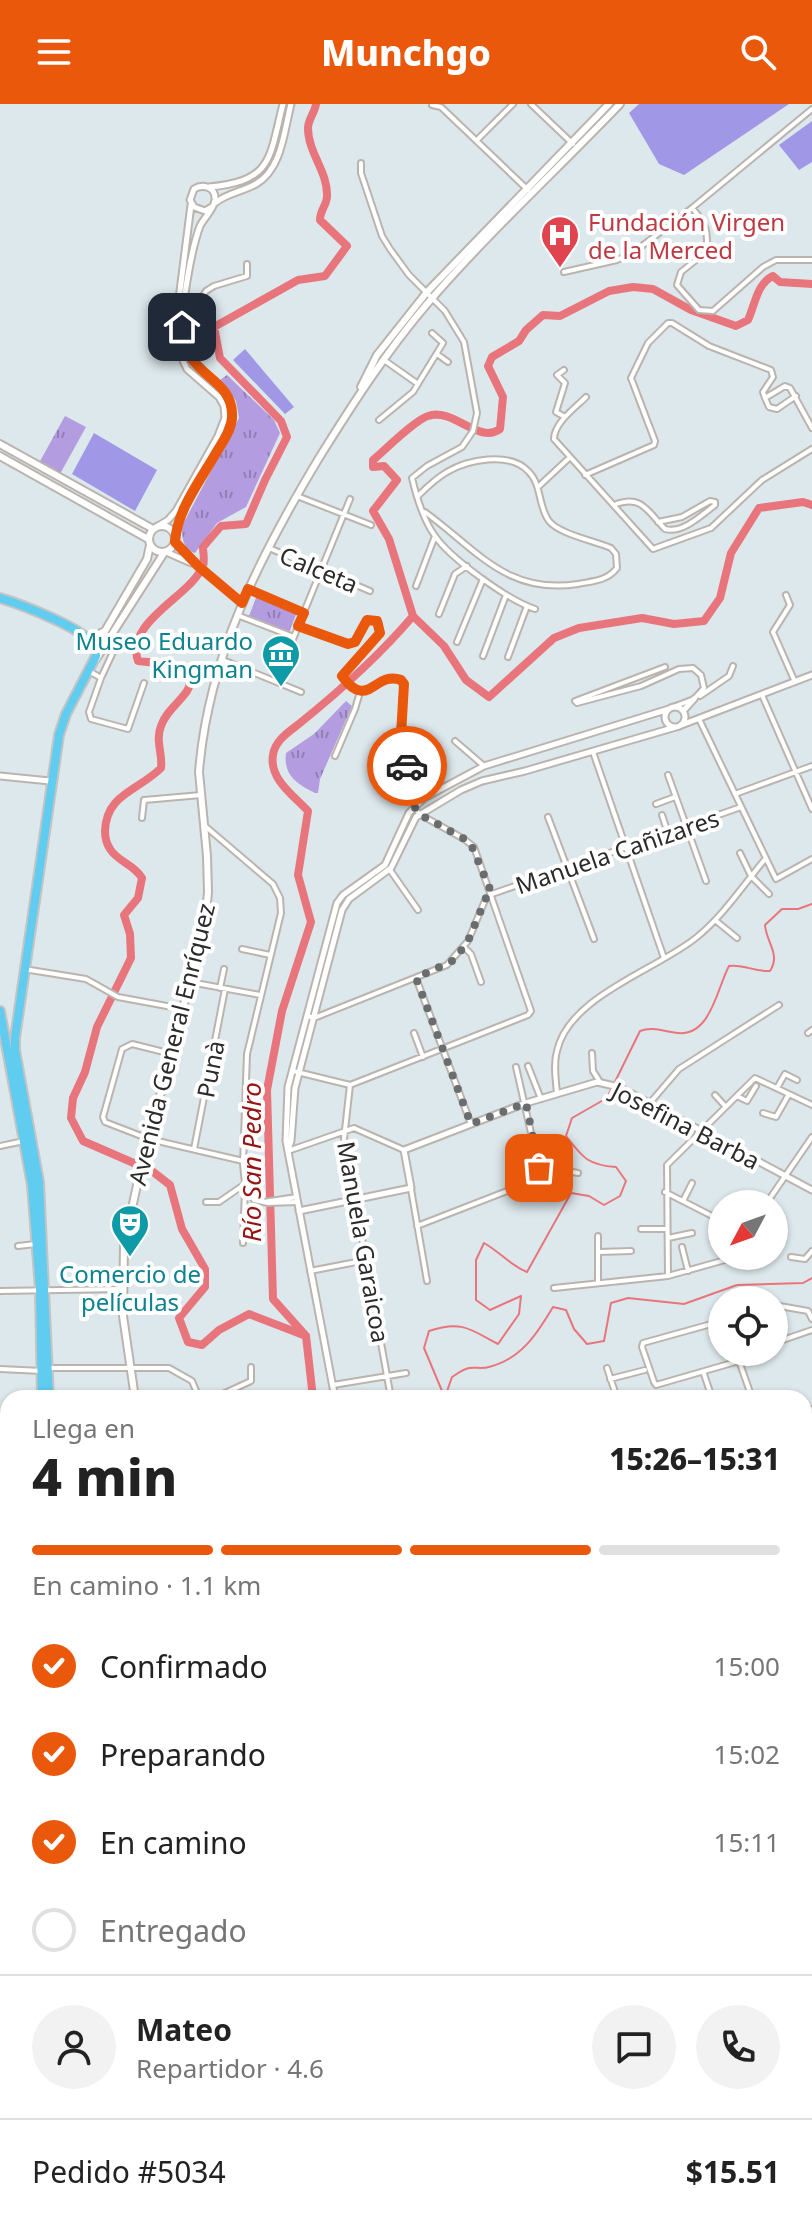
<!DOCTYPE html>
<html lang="es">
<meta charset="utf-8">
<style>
:root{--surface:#fff;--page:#f2f2f2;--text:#222;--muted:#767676;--line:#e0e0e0;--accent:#ea580c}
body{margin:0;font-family:"Noto Sans",sans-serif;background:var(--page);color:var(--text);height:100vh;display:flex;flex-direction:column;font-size:30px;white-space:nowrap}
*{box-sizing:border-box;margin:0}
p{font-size:26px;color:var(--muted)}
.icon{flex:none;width:44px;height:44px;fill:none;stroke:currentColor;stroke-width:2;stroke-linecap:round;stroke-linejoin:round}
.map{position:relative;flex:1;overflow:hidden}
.drawer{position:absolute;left:0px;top:1286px;width:812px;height:850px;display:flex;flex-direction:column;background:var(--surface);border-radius:24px 24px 0 0;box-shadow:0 2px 6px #0004}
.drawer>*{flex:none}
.needle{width:52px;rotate:229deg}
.tools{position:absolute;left:708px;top:1086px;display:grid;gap:16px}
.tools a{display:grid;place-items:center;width:80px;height:80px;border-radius:50%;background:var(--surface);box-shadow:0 2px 6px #0004;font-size:40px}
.pin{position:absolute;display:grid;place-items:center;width:68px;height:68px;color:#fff;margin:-34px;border-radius:16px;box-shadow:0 4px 12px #0006}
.courier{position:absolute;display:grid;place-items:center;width:80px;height:80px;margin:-40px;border:6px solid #ea580c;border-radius:50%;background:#fff;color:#222;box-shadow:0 2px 10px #0007}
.overview em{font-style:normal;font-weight:800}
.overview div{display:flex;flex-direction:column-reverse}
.overview{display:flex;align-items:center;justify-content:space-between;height:136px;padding:0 32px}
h1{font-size:52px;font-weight:800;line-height:60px}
.bar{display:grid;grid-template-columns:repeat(4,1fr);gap:12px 8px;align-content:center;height:96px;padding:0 32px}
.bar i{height:10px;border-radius:6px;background:var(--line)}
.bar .current{background:var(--accent)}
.bar p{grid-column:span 4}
.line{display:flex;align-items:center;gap:20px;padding:0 32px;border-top:2px solid var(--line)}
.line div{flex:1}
.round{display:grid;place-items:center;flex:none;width:84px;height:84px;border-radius:42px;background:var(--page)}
ol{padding:0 32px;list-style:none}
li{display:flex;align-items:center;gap:24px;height:88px}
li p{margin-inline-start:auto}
li .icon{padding:8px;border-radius:50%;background:var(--accent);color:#fff;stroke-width:4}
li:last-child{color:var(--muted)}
li i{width:44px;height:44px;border:4px solid var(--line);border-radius:50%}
header{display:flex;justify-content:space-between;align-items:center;height:104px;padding:0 32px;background:var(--accent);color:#fff;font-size:36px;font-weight:800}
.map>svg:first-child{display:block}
.grass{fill:url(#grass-tufts)}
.pitch{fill:#a098e7}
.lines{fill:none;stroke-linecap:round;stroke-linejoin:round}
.stream{stroke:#e9757c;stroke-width:2}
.canal{stroke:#e9757c;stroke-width:5}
.river{stroke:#e9757c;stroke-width:8}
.minor-casing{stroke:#bbb4ae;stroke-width:8}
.tertiary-casing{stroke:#bbb4ae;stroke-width:9}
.secondary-casing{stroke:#bbb4ae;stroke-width:10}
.trunk-casing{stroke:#c4c4c4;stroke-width:12}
.minor{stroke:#fff;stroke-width:4}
.tertiary{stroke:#fff;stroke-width:5}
.secondary{stroke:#fff;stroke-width:6}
.trunk{stroke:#60ccf0;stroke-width:8}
.done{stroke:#696d6f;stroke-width:8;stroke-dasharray:0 14.4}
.route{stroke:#ea580c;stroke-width:10}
.labels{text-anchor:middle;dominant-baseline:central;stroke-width:8;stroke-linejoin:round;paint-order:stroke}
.health-label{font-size:24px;fill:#be3a42;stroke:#fff;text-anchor:start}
.street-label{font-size:24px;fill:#2b2b2b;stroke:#fff}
.culture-label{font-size:24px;fill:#0d838f;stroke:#fff;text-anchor:end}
.water-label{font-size:26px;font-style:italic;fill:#961513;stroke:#fff}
</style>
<header><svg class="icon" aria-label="menu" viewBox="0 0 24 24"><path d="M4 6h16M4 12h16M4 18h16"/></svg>Munchgo<svg class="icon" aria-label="search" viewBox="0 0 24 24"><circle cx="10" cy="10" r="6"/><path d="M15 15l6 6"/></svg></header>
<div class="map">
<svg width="812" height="2135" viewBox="0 0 812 2135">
<defs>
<pattern id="grass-tufts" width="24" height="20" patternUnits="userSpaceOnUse" patternTransform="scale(2)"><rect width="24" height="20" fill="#b39ce0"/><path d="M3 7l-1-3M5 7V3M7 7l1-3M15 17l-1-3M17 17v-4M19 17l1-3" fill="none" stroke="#927fb6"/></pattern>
</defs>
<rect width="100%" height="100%" fill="#dde8ec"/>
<!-- grass -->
<path class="grass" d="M227,271L274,316L280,329L246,403L217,419L195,449C183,445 182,434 182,422L239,314L236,297L220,276Z
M65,312L86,323L60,370L39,359Z
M257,491L297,508L289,529L249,512Z
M346,597L352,602L320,675L318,689H315C297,680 283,671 286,649L314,630Z
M804,2041L812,2043V2135H782L779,2128H804Z"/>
<!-- pitch -->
<path class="pitch" d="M639,0H789L684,71L659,60L629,9Z
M812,17V58L799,66L779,41Z
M245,245L294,303L285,310L233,256Z
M94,329L157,366L135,407L72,370Z"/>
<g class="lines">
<!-- stream -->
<path class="stream" d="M445,1293L452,1273C457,1270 463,1265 469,1264C475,1263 482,1265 489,1263C521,1255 537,1230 553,1203L566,1206L574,1225L587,1240L604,1237L611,1199L628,1194L684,1200L737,1181L803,1179L812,1174
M445,1294L424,1244L429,1227C461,1216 470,1225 498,1240L519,1210L521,1192L490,1206L476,1196V1156L484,1139C500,1148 510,1161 527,1168L571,1089L589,1092L604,1101L620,1092L626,1077L616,1063C588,1061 583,1054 566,1032L572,1014L607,994L640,927C653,922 665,928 678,929C711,932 717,884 729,862C744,860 755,868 770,867C781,850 766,838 765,821L782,805H798L812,800
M804,1824L812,1823"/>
<!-- canal -->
<path class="canal" d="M0,1815L8,1811"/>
<!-- river -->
<path class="river" d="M413,512L389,435L373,407L397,376L384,362L373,363V356C385,346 415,316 428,312C453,303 479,341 500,325L503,293L488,262L492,253L519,237L526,226L543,211L560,212L609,187L633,183L653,185L691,206L736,222L748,216C755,201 757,179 773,172L780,178L812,180
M306,1232L249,1210L219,1226L202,1241L188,1238L179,1214L205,1183V1165L182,1125L170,1081L152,1067L83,1037L71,1014L73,994L85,968L97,923L131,854L130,830L124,811L138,794L142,774C134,760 118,758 110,745C106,739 105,734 105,727C106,690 138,687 161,664C163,650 155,637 161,622C166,607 179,599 187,587C203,560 151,559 138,557C125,517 190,493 203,462C205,456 203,449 203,443L221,422L246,420L265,376L287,333L281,317L220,254L214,223L298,176L325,172L347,142L320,116C320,106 327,101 327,92C328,68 308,49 308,24C308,16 315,8 316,0
M313,1294L306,1232L273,1195L267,986L282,907L311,818L298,771L308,707C293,691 269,675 273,651C275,636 289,628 300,619C341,586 379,552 413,512L444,542L466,576L489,593L554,534L579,524L642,514L674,520L704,517L720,494L731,449L759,404L803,398L812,401
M0,1788L8,1783"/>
<!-- minor casing -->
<g class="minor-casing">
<path id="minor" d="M531,0L573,40
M432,1L441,3L528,86
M477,36L513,0
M361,59V69L382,132L390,145L409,171L445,207L464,238L477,309L473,327L462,343L427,362L412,374C416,391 424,417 435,432C451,455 508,496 535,505
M692,104C706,119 709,128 706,148L681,168L677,181L699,206L713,207L763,163L776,156H812
M564,168L617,156L634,148L692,104L812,5
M184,221L206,187L214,182L247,172V160
M437,250L448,258
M384,256L418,280
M564,266L557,271L565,279L556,308L565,313
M586,293C575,304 554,319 554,335L653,445L711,424L762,376L812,345
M765,294L769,303L777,305L796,292
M379,316L413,288L443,239L432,229
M585,371L654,341L655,337L631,274L648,239L668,219H672L709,242L771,266L773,273L763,288L765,294L785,282L790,284L812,324
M538,383L568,355
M297,392L371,421
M418,392C427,383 436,374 447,368C467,356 509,347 528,367C542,380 538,403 549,417C559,430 595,437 611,444L616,450L617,464C607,477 593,477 578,480C507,491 477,446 425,408
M614,401C642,390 647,407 665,425C682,430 702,411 715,401V398L710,397L682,413L658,418
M269,444L370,487
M416,482L435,432
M248,485L304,509
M786,491L790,501L773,528L795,578
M439,510L455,470L467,462
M237,511L294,533
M198,538L223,548
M457,538L483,475
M483,552L506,491
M508,553L527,502
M223,556L301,588
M665,563L575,597L577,599L641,582L679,565L693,564L701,571L704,584L694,595L673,603
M89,567L101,574L89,608L91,615L128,625L144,579
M101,574L113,548
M276,577L350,395
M762,591L812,705
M700,592L729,572L733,562
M699,615L776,775L812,755
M455,637L484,662
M593,648L664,854
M335,652L355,605L360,588
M668,671L706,777
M735,690L812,662
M656,700L675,693
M662,711L668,729
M548,713L594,835
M142,714L144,696L201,691
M205,722L273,780L280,794L281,809L247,950L243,1060L245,1080L254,1096L268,1099L297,1098
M740,749L751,772L769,790
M390,766L418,806
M715,816L737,834
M464,843L471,850L481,878
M242,845L270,851
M24,865L86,875L118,893L183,905
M416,874L471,1020
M190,878L260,891
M220,884L224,865
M308,912L314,914L447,861L468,837L486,794L492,790L741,703
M414,929L423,953
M808,929L812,926
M592,949L593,967L600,978
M172,950L132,940L122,945L103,1013L105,1018L149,1035L243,1057
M528,962L541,995
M293,967L350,981L528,911L531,907L474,743L464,735L419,710L414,702V685L401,631L404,580L401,576C374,566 371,606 343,574V570L380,529L379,520L374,516H367L355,538L348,540L298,522
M350,981L344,1035L391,1294
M777,984L785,970L797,976
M557,990C556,976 553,961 557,947C569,892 657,866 697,833C724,811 744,780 766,754
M715,991L725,1002
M737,992L747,997L756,982
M649,1000L679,965L779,901
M763,1009L776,1013L789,990
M0,1042L24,1037
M194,1045L225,885
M288,1047L354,1024L404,1046
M538,1062L578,1069
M411,1085L427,1177
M665,1088L722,1117
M683,1097L692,1079
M206,1098H219L245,1080
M263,1098L297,1093
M766,1100L812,1033
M417,1122L538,1075L539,1064L516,963
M641,1125H666
M774,1132L778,1135
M668,1134L692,1129
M243,1139L245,1085
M18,1142L36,1140
M682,1143L688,1167
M598,1148L631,1147
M791,1153L805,1155L812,1147
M310,1167L367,1156
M668,1172L667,1061L755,974L812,1001
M598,1179V1132
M554,1184L668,1172L725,1156L728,1152
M0,1187L122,1185
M774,1201L808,1207L812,1215
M722,1217L643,1239L642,1243L654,1278L656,1281L739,1257
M774,1239L812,1226
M736,1248L752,1294
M49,1264H169L192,1277L199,1294
M607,1264L617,1294
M0,1265L42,1267
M704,1270L712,1294
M610,1275L645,1266
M333,1281L406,1269
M214,1294L251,1277V1263
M804,1308L812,1305
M804,1388L812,1386
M804,1469L812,1467
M804,1485L812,1483
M0,1494L8,1495
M804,1516L812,1514
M804,1547L812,1545
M804,1638L812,1654
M0,1745L8,1733
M0,1835L4,1833
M804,1897L812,1898
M0,1968L8,1975
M0,2043L8,2034
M0,2057L8,2064
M80,2128L88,2135
M144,2128L146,2135
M312,2128L315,2135
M633,2128L637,2135
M196,2134L211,2128
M0,2135L8,2126
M88,2135L94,2128
M223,2135L224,2128
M344,2135L367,2128
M760,2135L773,2131L777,2135"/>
</g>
<!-- tertiary casing -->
<g class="tertiary-casing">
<path id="tertiary" d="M209,83C273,77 269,55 283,0
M215,99C227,89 242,88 256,80C282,65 284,27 291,0
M158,422L168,416L176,407L218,332L225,314L224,302L219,293L187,265L176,242V218L191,101
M175,434C180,404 200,377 215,351C222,339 231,327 232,312C235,274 182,270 182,226C182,200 191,146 200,122C204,114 214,105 215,96C216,82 202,80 194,85L190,96L194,103L205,107L212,103
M175,438L193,457L242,499
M166,448L191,459
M665 613a10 10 0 1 1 20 0a10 10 0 1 1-20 0Z
M683,607L694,595
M679,622L812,571
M0,672L50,677
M288,1046L291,1037L295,984L342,806L349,795L391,764L416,713L461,686L482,677L525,667L676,623
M299,1107L411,1084L404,1046L526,999L597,978L619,983L812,1086
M335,1294L286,1037L288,983L337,799L343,791L385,761L409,709L424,694L484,662L669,605
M451,2128L452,2135"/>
</g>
<!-- secondary casing -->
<g class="secondary-casing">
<path id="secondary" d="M361,283L377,251L427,188L609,0
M0,340L153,425
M0,352L148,435
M149 435a13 13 0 1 1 26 0a13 13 0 1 1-26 0Z
M84,533H94L105,527L147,455L150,441
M96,555L164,449
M135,1294L123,1212L124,1141L139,1072L205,820L208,788L207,752L199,668C208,553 260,452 319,354C352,301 386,248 427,200C487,130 556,67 620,0
M0,1366L8,1369
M804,1617L812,1620
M0,1795L8,1791
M0,1803L8,1799"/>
</g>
<!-- trunk casing -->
<g class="trunk-casing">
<path id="trunk" d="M0,494C20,500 80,523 92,539C96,544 95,546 96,552L66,610L59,631L15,934V946L39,1078L49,1294
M0,907L32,1081L40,1185L42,1294
M0,1575L8,1529
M0,1618L8,1576"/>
</g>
<!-- minor -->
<use href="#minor" class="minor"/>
<!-- tertiary -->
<use href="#tertiary" class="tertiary"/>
<!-- secondary -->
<use href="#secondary" class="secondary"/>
<!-- trunk -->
<use href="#trunk" class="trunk"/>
</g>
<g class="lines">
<!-- done -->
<path class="done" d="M407,662L414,685V702L419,710L470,738L492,790L486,794L468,837L454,856L416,874L471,1020L526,999L539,1064"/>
<!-- route -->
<path class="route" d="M182,223C183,273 232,272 232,310C233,324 223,337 216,349C200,377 177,406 175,438L198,462L242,499L248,485L304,509L298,522L348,540L355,538L367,516L377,517L380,529L342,572C368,608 375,566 401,576L404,580L401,631L407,662"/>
</g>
<!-- icons -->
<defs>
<g id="hospital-pin" transform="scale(2)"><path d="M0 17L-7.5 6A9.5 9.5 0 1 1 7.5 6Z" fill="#e0444e" stroke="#fff"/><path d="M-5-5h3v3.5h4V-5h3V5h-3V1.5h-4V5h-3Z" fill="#fff"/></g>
<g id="museum-pin" transform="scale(2)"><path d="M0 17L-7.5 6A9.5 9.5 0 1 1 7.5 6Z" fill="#0f9aa8" stroke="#fff"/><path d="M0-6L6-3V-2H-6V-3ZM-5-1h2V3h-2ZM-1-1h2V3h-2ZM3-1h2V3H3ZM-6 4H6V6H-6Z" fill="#fff"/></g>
<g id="theatre-pin" transform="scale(2)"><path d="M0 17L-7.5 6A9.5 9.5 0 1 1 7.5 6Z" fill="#0f9aa8" stroke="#fff"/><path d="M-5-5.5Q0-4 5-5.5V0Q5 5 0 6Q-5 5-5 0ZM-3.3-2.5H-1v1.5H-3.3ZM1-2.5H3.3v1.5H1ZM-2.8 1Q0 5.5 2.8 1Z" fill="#fff"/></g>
</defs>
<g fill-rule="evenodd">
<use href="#hospital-pin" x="560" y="131"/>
<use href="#museum-pin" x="281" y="550"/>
<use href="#theatre-pin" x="130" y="1120"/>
</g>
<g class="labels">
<!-- health labels -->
<g class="health-label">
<text x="588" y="117">Fundación Virgen<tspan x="588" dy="28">de la Merced</tspan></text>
</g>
<!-- street labels -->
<g class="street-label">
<text transform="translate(319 465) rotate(23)">Calceta</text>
<text transform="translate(617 747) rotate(-19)">Manuela Cañizares</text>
<text transform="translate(171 940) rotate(-76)">Avenida General Enríquez</text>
<text transform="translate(210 965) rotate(-79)">Punà</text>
<text transform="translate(686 1021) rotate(27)">Josefina Barba</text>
<text transform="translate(364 1138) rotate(80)">Manuela Garaicoa</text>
</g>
<!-- culture labels -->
<g class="culture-label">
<text x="253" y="536">Museo Eduardo<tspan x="253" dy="28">Kingman</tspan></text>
<text x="130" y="1169" text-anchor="middle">Comercio de<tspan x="130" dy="28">películas</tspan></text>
</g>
<!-- water labels -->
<g class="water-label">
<text transform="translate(251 1058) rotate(-90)">Río San Pedro</text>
</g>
</g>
</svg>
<div class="tools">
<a><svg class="needle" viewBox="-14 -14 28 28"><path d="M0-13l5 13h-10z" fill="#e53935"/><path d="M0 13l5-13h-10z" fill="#767676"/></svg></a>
<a><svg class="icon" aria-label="locate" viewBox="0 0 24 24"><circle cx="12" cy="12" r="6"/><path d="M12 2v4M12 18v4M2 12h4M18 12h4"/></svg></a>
</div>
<div class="pin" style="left:539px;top:1064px;background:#ea580c"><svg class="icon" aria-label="bag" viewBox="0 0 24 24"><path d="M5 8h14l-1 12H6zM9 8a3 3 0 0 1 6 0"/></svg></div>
<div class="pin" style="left:182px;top:223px;background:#1f2937"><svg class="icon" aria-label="home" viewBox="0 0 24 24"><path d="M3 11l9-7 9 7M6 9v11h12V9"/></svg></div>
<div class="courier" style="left:407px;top:662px"><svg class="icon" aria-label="car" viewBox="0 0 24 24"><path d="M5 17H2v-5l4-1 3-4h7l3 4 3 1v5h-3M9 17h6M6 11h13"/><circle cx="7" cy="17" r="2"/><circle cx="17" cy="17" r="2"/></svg></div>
<section class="drawer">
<div class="overview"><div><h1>4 min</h1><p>Llega en</p></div><em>15:26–15:31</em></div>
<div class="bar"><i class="current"></i><i class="current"></i><i class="current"></i><i></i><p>En camino · 1.1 km</p></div>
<ol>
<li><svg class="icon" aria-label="check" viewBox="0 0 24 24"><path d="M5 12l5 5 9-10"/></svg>Confirmado<p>15:00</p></li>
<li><svg class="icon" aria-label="check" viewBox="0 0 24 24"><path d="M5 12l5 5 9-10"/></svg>Preparando<p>15:02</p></li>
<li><svg class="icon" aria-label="check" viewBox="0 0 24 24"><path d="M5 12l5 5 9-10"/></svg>En camino<p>15:11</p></li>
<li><i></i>Entregado</li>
</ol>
<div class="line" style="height:144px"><a class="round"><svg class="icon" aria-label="person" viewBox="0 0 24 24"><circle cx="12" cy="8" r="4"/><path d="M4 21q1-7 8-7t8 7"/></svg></a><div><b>Mateo</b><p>Repartidor · 4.6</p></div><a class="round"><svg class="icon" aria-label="chat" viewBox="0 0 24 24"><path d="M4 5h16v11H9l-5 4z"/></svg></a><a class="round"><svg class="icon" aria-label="phone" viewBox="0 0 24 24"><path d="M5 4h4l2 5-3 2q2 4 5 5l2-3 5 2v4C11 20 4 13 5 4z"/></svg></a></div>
<div class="line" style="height:104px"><div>Pedido #5034</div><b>$15.51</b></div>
</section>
</div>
